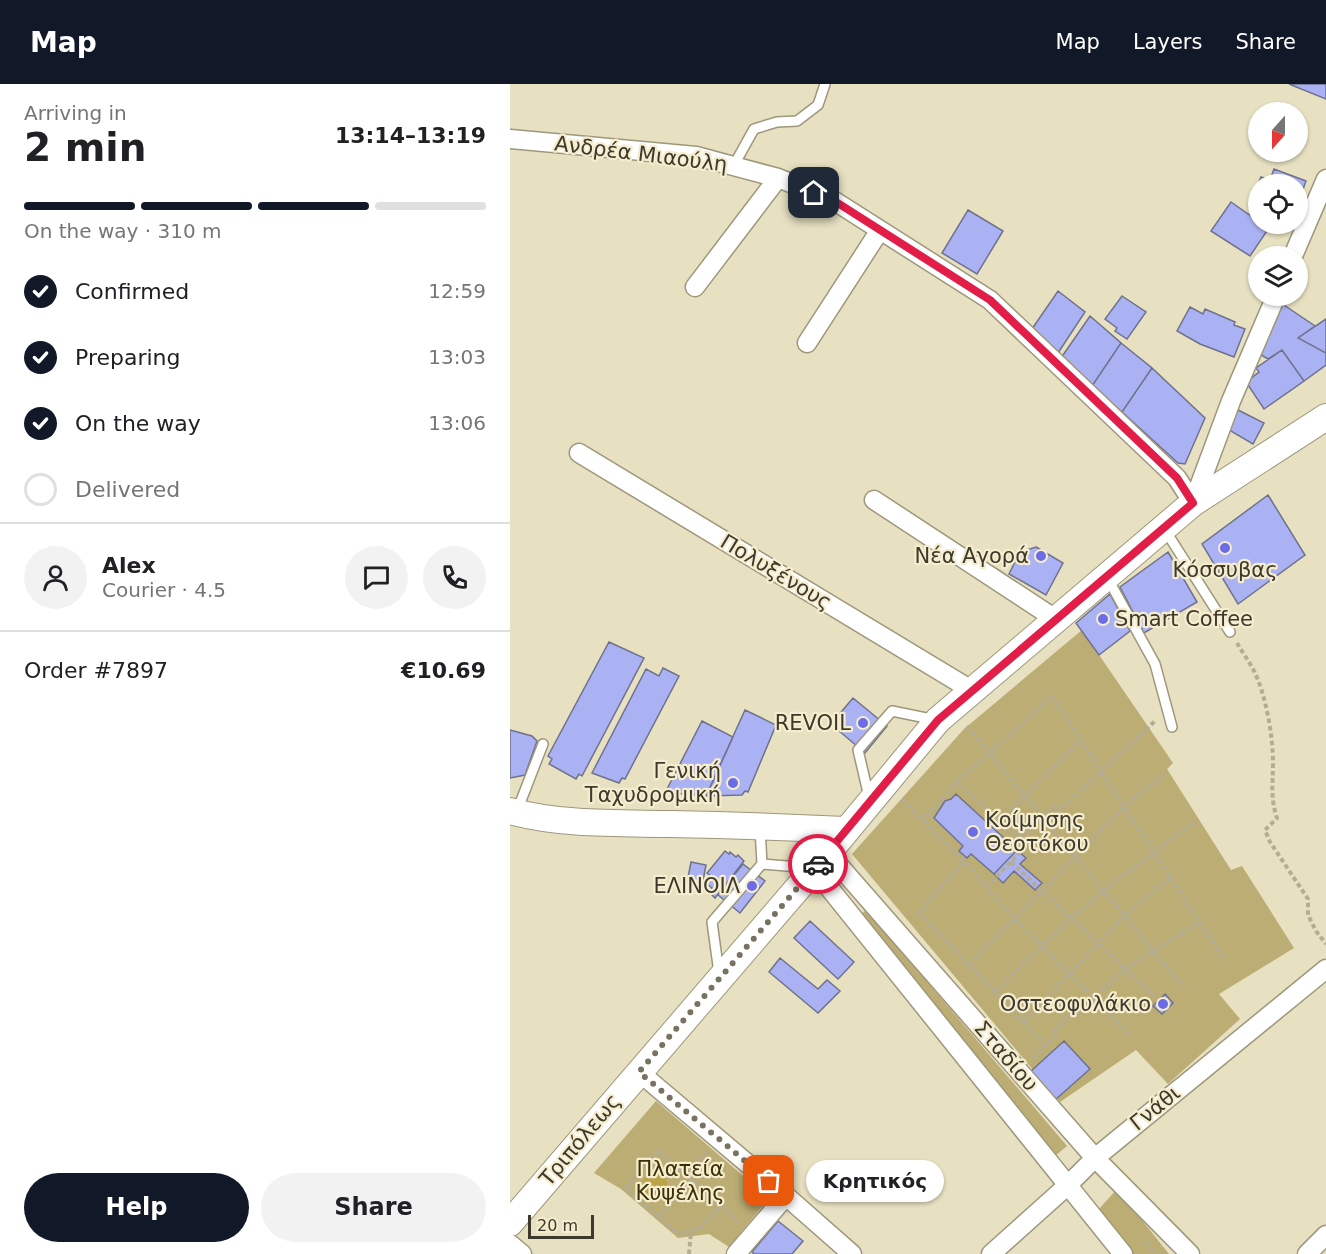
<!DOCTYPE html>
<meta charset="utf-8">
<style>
:root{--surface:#fff;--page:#f2f2f2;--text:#202124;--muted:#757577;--line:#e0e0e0;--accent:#111827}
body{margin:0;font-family:"DejaVu Sans",sans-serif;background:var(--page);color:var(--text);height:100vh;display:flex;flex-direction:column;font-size:22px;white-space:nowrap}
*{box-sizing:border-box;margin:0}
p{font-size:20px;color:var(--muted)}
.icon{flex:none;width:33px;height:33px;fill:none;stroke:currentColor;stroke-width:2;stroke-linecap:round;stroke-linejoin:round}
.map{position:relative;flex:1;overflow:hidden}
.side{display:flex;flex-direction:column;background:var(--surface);width:510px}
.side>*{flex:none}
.needle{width:39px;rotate:201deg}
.buttons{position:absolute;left:738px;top:18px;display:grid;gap:12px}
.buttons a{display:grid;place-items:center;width:60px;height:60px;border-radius:50%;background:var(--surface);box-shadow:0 2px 4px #0004;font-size:30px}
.scale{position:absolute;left:18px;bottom:15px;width:66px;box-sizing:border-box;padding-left:6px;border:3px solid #3d392d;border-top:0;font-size:16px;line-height:21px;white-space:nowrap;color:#3d392d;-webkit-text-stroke:4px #f5edce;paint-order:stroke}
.pin{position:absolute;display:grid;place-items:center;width:51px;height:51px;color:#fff;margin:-26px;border-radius:12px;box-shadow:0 3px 9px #0006}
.courier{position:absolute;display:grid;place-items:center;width:60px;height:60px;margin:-30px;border:4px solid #e11d48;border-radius:50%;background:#fff;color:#222;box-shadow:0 2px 8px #0007}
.bubble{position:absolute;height:42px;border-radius:21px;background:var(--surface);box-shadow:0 2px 4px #0004;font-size:20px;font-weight:700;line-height:42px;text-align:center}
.headline em{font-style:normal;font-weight:700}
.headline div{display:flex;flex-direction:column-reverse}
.headline{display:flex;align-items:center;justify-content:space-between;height:102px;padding:0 24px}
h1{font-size:39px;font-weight:700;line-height:45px}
.bar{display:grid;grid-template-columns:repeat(4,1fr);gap:9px 6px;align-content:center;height:72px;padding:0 24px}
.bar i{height:8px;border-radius:4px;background:var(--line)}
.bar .on{background:var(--accent)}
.bar p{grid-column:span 4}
.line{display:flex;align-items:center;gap:15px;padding:0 24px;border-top:2px solid var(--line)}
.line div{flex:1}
.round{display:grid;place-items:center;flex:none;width:63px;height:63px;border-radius:32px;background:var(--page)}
ol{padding:0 24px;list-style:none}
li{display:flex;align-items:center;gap:18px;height:66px}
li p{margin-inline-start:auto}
li .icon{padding:6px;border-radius:50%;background:var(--accent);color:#fff;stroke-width:4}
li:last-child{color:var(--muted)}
li i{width:33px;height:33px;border:3px solid var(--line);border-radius:50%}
.primary-button{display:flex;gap:12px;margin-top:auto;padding:12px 24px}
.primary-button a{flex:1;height:69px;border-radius:36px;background:var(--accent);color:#fff;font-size:24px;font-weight:700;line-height:69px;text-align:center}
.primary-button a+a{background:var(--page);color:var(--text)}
header{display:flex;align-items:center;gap:36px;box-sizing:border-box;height:84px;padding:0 30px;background:var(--accent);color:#fff}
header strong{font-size:28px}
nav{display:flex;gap:33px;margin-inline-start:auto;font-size:21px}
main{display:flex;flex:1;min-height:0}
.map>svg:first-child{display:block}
.green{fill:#bcad74}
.water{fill:#bba446}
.building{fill:#abb2f3;stroke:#6f728d;stroke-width:1.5}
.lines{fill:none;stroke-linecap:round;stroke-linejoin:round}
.lane-casing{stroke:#9e977b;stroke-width:12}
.street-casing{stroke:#9e977b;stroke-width:21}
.secondary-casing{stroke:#9e977b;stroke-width:28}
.path{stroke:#b3ad93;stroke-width:4;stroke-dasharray:4.5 3;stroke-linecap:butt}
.lane{stroke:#fff;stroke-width:9}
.street{stroke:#fff;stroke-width:18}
.secondary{stroke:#fff;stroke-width:26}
.done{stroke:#787361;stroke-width:6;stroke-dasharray:0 10.8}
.route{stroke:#e11d48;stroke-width:8}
.poi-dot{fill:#6c6ce6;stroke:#f5edce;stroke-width:2}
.labels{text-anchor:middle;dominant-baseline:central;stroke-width:4.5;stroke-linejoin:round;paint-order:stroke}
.street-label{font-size:21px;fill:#3d392d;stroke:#f5edce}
.poi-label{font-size:21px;fill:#3d392d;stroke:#f5edce;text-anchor:end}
.park-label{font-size:21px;fill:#393006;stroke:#f5edce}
</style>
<header>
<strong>Map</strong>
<nav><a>Map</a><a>Layers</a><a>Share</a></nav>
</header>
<main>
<section class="side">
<div class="headline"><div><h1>2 min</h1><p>Arriving in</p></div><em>13:14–13:19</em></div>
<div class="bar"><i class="on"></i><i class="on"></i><i class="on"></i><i></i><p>On the way · 310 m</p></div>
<ol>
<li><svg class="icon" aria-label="check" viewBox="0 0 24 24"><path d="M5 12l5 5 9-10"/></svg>Confirmed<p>12:59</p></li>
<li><svg class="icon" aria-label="check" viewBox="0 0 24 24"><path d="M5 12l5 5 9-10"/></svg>Preparing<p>13:03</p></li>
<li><svg class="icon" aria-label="check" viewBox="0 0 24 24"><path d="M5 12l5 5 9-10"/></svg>On the way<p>13:06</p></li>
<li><i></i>Delivered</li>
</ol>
<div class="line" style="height:108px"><a class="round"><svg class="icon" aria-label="person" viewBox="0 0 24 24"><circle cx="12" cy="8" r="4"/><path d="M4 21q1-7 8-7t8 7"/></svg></a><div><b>Alex</b><p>Courier · 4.5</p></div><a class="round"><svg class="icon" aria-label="chat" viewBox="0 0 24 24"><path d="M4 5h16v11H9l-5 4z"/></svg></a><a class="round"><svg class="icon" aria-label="phone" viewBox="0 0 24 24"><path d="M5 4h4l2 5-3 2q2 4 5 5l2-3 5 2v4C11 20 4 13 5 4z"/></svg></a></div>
<div class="line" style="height:78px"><div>Order #7897</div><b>€10.69</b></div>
<div class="primary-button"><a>Help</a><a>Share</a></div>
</section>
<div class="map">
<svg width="816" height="1170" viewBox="0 0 816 1170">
<rect width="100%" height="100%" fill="#e7e0c1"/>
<!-- green -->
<path class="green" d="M572,546L663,679L657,685L721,786L732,782L784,864L709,910L730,935L658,1000L626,966L550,1018L342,770L454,645Z
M356,826L557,1062L545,1072L351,830Z
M146,1017L259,1114L219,1163L199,1150L168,1154L111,1105L84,1089Z
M607,1105L659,1170H623L588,1126Z"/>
<!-- water -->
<path class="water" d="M133 1101a12 12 0 1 1 24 0a12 12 0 1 1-24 0Z"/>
<!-- building -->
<path class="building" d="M779,0H816V15Z
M764,85L796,97L788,119V100H748V119L742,116L751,93L760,96Z
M721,118L748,137V140L759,144L740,172L701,147Z
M458,126L493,147L467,190L432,169Z
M548,207L575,228L548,269L522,245Z
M612,212L636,228L617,255L605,247L607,244L595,235Z
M768,217L805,242L788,254L816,269V281L794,297L772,266L758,275L746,268Z
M680,223L693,230L695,225L725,238L724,241L735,245L724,273L690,260L667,247Z
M580,232L611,259L582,302L551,274Z
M816,235V269L788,254Z
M611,259L642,284L612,328L582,302Z
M772,266L794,297L754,325L736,298L749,288L746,284Z
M642,284L695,334L675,380L668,379L612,328Z
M726,325L754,339L743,360L719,346Z
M758,411L795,471L728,520L692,460Z
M526,463L553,479L536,511L499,490L510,468Z
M658,468L687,518L634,549L610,503Z
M600,510L620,547L589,571L566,539Z
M99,558L134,574L72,692L69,690L66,695L39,680L42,675L38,672Z
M153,584L169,592L115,695L112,694L109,699L82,689L136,585L149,592Z
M343,614L377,642L355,669L321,640Z
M235,626L266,641L238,708L235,707L232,711L196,712Z
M192,637L223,653L198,708L195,707L193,711L155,709Z
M0,646L22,652L27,657L15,691L0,694Z
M446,710L507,766L484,790L461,770L457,774L449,767L453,762L424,734L435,717L441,715Z
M507,766L516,774L510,780L532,799L525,806L504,787L493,799L484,790Z
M215,767L219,770L220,768L226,773L228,771L234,777L205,814L199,808L202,804L196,799L201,792L197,789Z
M181,778L196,781L192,802L177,799Z
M233,780L255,797L230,829L208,811Z
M300,837L344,878L328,895L284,854Z
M270,874L308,905L317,896L330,907L308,929L259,888Z
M655,910L663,919L652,930L643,922Z
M554,957L580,985L545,1016L520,988Z
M268,1137L293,1157L282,1170H244L242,1168Z"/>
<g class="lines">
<!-- lane casing -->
<g class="lane-casing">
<path id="lane" d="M224,81L244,45L267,38L287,37L308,21L315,0
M655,446L720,548
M598,495L645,580L662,643
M359,713L348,666L382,627L426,636
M7,727L33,660
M250,744L252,780
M209,889L202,838L252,780L301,784"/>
</g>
<!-- street casing -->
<g class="street-casing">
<path id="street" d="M0,55L186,72L268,94L323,116L480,216L667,394L683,419
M783,172L816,95
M185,203L268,94
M297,259L370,146
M69,369L463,607
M364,416L547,536
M683,419L721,317L766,212
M318,769L585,1074L680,1170
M304,785L613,1170
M129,988L276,1112L342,1170
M0,1160L12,1170
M226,1170L276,1112
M481,1170L558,1101L585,1074L816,885
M797,1170L816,1151"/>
</g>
<!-- secondary casing -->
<g class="secondary-casing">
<path id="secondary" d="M0,727C51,741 107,739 160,740C219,741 277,743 335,746
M0,1139L318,769L428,636L683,419L816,333"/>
</g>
<!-- path -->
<path class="path" d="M727,559C732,568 739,577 744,587C756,611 763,652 763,679C763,700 760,713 767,734L755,746L760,758L798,815V831L806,847L816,860
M457,642L674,904
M447,698L542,612L714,876
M392,715L477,802L517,761L447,698L413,736
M490,736L571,656
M510,754L545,722L549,727L645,637
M454,778L409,828L536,962
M501,778L645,913
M477,802L480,809L620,951
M459,881L614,723L654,690
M485,908L561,834L593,807L686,737
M513,938L614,833L660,793
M523,974L546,952L543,948L563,927L567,930L615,885L689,838
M196,1068L177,1091L229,1138
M177,1091L148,1067L115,1104L169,1150L191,1144L211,1121
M149,1133L182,1096
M635,1158L646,1170
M179,1170L181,1147"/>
<!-- lane -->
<use href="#lane" class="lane"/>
<!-- street -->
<use href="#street" class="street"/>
<!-- secondary -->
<use href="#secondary" class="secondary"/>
</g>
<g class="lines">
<!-- done -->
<path class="done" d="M259,1097L129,988L308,780"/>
<!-- route -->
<path class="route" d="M304,109L323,116L480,216L667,394L683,419L428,636L308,780"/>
</g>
<!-- markers -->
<g class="poi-dot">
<circle cx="715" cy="464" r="6"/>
<circle cx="531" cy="472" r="6"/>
<circle cx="593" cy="535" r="6"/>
<circle cx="353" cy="639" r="6"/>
<circle cx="223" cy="699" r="6"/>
<circle cx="463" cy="748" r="6"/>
<circle cx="242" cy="802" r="6"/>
<circle cx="653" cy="920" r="6"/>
</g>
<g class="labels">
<!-- street labels -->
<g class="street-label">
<text transform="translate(131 70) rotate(7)">Ανδρέα Μιαούλη</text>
<text transform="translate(266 488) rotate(31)">Πολυξένους</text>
<text transform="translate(496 972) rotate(49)">Σταδίου</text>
<text transform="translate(645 1024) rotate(-39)">Γνάθι</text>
<text transform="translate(70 1056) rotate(-50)">Τριπόλεως</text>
</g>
<!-- poi labels -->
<g class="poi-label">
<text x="519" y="472">Νέα Αγορά</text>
<text x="715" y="486" text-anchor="middle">Κόσσυβας</text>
<text x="605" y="535" text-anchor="start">Smart Coffee</text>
<text x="341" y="639">REVOIL</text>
<text x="211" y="687">Γενική<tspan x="211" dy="24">Ταχυδρομική</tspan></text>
<text x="475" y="736" text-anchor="start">Κοίμησης<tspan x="475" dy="24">Θεοτόκου</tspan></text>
<text x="230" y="802">ΕΛΙΝΟΙΛ</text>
<text x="641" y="920">Οστεοφυλάκιο</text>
</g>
<!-- park labels -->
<g class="park-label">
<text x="170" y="1085">Πλατεία<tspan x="170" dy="24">Κυψέλης</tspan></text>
</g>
</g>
</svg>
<div class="buttons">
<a><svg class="needle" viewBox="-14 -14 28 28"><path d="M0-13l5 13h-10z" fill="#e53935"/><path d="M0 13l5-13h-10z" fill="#757577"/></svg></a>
<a><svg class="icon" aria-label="locate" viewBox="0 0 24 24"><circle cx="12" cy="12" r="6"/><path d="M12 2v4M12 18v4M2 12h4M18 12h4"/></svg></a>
<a><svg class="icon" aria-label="layers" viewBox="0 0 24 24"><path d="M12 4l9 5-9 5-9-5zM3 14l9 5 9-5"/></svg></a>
</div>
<div class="scale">20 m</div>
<div class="pin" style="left:259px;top:1097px;background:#ea580c"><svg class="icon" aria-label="bag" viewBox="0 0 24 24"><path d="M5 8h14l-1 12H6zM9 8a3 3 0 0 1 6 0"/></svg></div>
<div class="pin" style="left:304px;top:109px;background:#1f2937"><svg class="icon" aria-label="home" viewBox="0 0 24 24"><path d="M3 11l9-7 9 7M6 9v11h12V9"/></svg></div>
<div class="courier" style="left:308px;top:780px"><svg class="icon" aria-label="car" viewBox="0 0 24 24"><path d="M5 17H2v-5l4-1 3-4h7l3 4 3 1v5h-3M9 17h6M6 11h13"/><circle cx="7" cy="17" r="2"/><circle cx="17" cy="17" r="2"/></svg></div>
<div class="bubble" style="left:296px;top:1076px;width:138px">Κρητικός</div>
</div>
</main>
